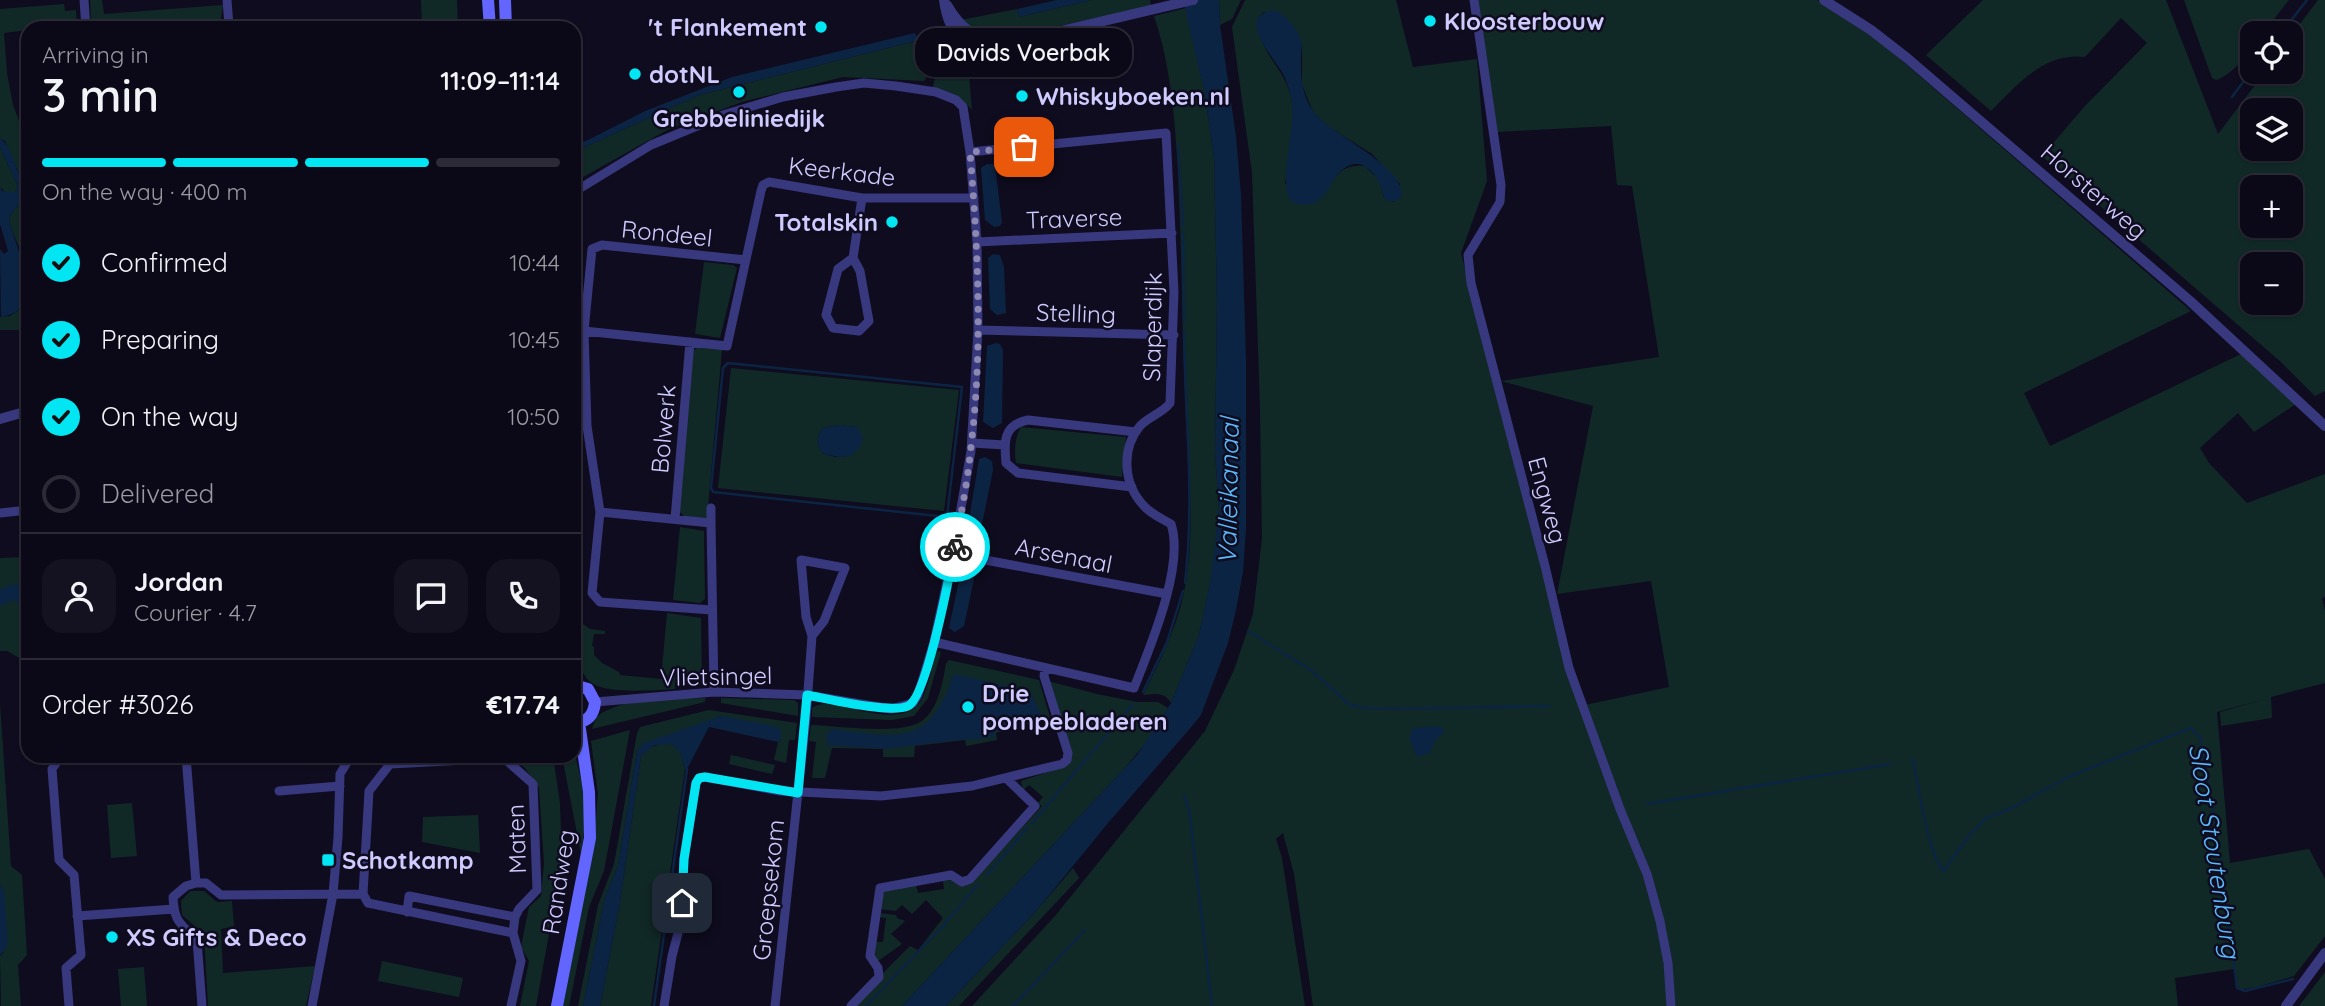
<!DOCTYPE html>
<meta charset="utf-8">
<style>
:root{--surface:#0b0917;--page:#141220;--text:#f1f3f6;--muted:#9a9aa1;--line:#2b2a36;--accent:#02e6f3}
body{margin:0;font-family:Quicksand,sans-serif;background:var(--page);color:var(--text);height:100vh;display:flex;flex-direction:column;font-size:26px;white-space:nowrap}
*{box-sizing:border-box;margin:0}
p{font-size:23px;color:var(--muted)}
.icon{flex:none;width:38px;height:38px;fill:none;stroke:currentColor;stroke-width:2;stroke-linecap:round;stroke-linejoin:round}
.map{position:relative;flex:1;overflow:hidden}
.side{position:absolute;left:21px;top:21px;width:560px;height:742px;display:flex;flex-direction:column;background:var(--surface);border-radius:21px;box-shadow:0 2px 5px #0004,0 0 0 2px var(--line)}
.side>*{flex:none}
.fabs{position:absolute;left:2240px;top:21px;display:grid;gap:14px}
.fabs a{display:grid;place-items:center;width:63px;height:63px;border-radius:14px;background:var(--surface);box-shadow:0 2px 5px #0004,0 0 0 2px var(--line);font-size:35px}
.pin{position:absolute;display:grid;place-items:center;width:60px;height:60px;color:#fff;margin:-30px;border-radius:14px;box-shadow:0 4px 10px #0006}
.courier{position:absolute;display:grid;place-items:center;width:70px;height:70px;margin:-35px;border:5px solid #02e6f3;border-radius:50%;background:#fff;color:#222;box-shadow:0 2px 9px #0007}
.bubble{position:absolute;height:49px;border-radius:21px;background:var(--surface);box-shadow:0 2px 5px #0004,0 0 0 2px var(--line);font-size:23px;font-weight:600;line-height:49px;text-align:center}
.head em{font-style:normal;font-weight:600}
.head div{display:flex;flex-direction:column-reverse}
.head{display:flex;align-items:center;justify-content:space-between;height:119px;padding:0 21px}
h1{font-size:46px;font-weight:600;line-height:52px}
.bar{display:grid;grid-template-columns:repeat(4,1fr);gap:10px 7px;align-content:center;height:84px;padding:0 21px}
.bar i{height:9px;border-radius:5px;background:var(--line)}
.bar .selected{background:var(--accent)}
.bar p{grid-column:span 4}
.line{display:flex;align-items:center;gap:18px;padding:0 21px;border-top:2px solid var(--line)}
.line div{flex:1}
.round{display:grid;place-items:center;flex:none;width:74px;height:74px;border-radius:21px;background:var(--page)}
ol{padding:0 21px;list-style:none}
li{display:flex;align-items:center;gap:21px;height:77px}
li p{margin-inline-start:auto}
li .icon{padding:7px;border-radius:50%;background:var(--accent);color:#111;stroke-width:4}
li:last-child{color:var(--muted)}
li i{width:38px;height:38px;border:4px solid var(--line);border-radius:50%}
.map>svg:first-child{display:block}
.green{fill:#102927;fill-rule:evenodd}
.water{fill:#0c2443}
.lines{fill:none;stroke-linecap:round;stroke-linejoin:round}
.stream{stroke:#0c2443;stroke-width:2.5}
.minor{stroke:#38387e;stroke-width:9}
.tertiary{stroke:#38387e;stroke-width:10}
.secondary{stroke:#6366fe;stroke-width:12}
.done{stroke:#8c88b1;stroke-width:7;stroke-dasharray:0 12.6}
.route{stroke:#02e6f3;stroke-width:9}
.poi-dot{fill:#02e6f3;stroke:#0f0c1f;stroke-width:2.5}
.labels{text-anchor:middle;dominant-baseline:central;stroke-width:5;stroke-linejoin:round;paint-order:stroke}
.poi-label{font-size:24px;font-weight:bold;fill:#cfcbff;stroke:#0f0c1f;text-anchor:start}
.street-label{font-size:24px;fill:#cfcbff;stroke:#0f0c1f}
.water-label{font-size:26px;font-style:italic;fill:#5ab9fd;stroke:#0f0c1f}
</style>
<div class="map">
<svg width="2325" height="1006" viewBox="0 0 2325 1006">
<rect width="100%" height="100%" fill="#0f0c1f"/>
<!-- green -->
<path class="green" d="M90,0H102L104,14L223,5L221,19L213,22L139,28H96L91,20Z
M421,0H457L458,28H422Z
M1092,0H1150L1151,6L996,40L977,35L961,20L1017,9L1019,17Z
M1219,0H1241L1232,19L1220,25Z
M1245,0H1396L1413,67L1477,59L1487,181L1461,253L1560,635L1643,876L1661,938L1668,1006H1313L1294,874L1283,833L1276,839L1282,858L1305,1006H972L1055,916L1205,731L1234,670L1253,614L1262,538L1260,407L1252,173L1232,27ZM1264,12L1302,43V85L1313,112L1326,125L1372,154L1400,184L1394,202L1384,198L1379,180L1365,166C1350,165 1342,168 1333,180L1285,184C1289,156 1297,125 1291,97C1285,67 1254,49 1259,17Z
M1477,0H1817L1877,39L2191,311L2024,393L2050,446L2241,354L2296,404L2254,432L2238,413L2200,448L2209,463L2247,503L2325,474V597L2322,598L2325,611V683L2271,697L2272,718L2221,726L2220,712L2269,698L2217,712L2230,863L2309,849L2325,879V936L2294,976L2257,987L2238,990L2234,969L2175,978L2178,1006H1674L1669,950L1660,905L1585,705L1669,687L1651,581L1557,594L1593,406L1501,381L1659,357L1632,186L1617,185L1611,126L1497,132Z
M1983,0H2166L2218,134L2265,72H2291V36L2318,0H2325V391L2315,396L2281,362L2042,156L2085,106L2147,43L2121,18L2085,57C2044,52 2017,85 1991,111L1926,55ZM2252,110H2291V149H2252ZM2252,187H2291V226H2252ZM2252,264H2291V303H2252Z
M2184,0H2289L2263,33H2252C2252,37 2253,41 2252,45C2250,56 2226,78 2216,80L2212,78Z
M64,4L65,11L76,10L77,27L28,28V30L4,33L7,73L13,105L28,144V185L22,181L5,141L0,138V9Z
M1186,8L1204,90L1214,156L1217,300L1215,452L1219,510L1212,575L1199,635L1171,703C1164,691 1155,694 1143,695C1159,663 1175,631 1183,597C1197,535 1188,469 1185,406C1182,328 1182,251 1178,173C1175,120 1171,66 1154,16Z
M916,41L931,61L927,77L924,81L843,77L742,102L669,129L574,182V152L699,95Z
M941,51L952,52L968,63L972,110C961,97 950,91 933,87Z
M0,147L18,187L15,192L6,193L0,187Z
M28,201V334V330H0V317L10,316L19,310C22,300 27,288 27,277C27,257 12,238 9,218L15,208Z
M704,262L733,265L737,268L720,338L695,334Z
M699,347L722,350L707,519L684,516L679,511L693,354L694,350Z
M731,368L959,390L944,511L718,488ZM839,425L857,427L846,457H835L822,453C816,442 816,437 823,428Z
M1021,427L1126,437L1122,477L1016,463C1014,452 1015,436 1021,427Z
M680,527L704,531L705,599L700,603L673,600Z
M28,557V663L7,651H0V558Z
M667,613L701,618L702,685H688L687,682H675V689C655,690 611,694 593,684C583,678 577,662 575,651C572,641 574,629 574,618L590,629L605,631V634H594L592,646L594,647V655L602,663L619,672L620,675L661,679Z
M937,651L941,652L928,698L914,716L892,720L812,717V708C821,702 829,704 839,706C862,710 907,727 922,699C929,685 932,667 937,651Z
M949,660L1039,680L1052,724L1045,727L1042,720L996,733L997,740L966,746L965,740L915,746L914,757H883V749L832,748L825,778H812L816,742L809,741L811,725C838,726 899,735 920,722C938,712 943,681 946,663Z
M1048,681L1097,694L1137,702H1158L1168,708L1148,740L1125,768L902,1006H857L882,974L910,946L918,950L943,918L926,900L912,914L902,905L896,911L880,909L884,891L916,885L918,893L944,889L943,881L950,880L965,886L984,869L1042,806L1038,803L1043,797L1029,785L1023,790L1021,781L1066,766L1071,759Z
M705,698V702L592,729L596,717C624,696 671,699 705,698Z
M721,698L794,700L798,703V716L721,703Z
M0,703L11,866L22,875L27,955L18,965L21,1006H1L0,956L3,953L4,892L0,884Z
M709,710L797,723L795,740H789L786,763L774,760L778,742L781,739L721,716L637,751L618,866L605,897L583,1006H578L598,905L614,864L637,733L640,727Z
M630,730L604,871L589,907L569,1006H563L593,851L598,794L591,741Z
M662,743L672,744L680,751L685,769L651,1006H600L620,902L641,756L650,748Z
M574,752C584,785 588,819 581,854L562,756H574Z
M731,755L775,765L772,774L729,764Z
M509,756H553L560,803L562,861L536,1006H520L529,961L521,947L529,907L541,896L544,863L539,788L525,768Z
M132,803L137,856L111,858L107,805Z
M478,815L480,853L422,842L423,817Z
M1073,868L1079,878L959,1006H946L1037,910Z
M190,891H204L217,902L232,901L234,926L221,929L223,973L315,966L306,1006H208L204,934L182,915L181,901Z
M879,913L896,915L897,918L905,921L891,934L902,944L878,961L875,957L876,942H883L886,918L879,917Z
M382,961L463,978L459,997L378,981Z
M144,967L147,1006H121L118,969Z
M2325,972V1006H2299Z"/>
<!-- water -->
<path class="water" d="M1057,0H1092L1019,17L1017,9Z
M1183,0H1219L1220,25L1236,136L1241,195L1246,360V528L1243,572L1236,610L1228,643L1201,715L1193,725L1108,823L1037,910L946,1006H902L1137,755L1171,703L1199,635L1210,583L1219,510L1215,452L1217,300L1214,156L1204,90Z
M1275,10C1289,18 1297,28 1302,43C1300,66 1299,91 1313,111C1327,133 1410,168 1401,198C1394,202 1390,203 1384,198C1380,176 1361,150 1339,173C1331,181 1328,193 1319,200C1311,206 1301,205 1292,202C1276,180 1298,128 1291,97C1289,88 1286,79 1282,72C1272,55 1234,16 1275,10Z
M915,33L918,39L916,41L699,95L574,152V144L586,141L645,111L732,77Z
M0,138C16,150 13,175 28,185V201L15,208L9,218C13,246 52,310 1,317L0,249L4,254L8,251L0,224V187L2,191L15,192L18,187L0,147Z
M987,164H994L995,166L1002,222L1000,226L994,227L985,220L981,168Z
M993,254L1000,255L1004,267L1006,313L997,315L990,309L988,258Z
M996,343L1000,344L1003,350L1002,423L993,428L983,422L987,346Z
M839,425L857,427L863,438C856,461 842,459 822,453C816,442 816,438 823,428Z
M985,457L992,461L993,470L979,539L976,542L970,539L967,532L979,459Z
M966,569L974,579L964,626L955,632L949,628L961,571Z
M28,582V608L12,600L0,606V590L8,586Z
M954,674L1030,691L1043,719L994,732L995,737L968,740L965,739L886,749L828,745L826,735L832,729C900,738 929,747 954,674Z
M721,716L765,724L781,729V739L778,742L709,727L687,769H685L680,752L672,744L655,745L641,756L620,902L600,1006H583L605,897L618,866L637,751L644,743Z
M1441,726L1444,732L1434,742L1430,753L1417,757L1409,738L1413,728Z
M0,884L4,891L8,944L0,956Z"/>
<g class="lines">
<!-- stream -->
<path class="stream" d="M2281,33L2307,0
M2232,97L2252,70
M1178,147L1183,226
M1183,232L1184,322
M1184,329C1185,413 1195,498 1185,583
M728,363L962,387L947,517L713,492L711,488L723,368Z
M1248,631L1311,670L1350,705L1364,708L1396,709L1550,706
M1143,692L1167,642L1183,591
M1911,760H1913C1917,783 1930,857 1943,871L1969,836L1985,819L2016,806L2068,777L2191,728L2200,738L2212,802L2237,988L2245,991L2293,979
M1184,795L1189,808L1212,1006
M1646,804L1891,764
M1032,823L1133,704
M987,875L1028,827
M654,1006L687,769
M866,1006L943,926L978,884
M1013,1006L1085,930"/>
<!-- minor -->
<path class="minor" d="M84,0L86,28
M227,0L229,26
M1474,0L1501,185L1500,202L1468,255L1471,283L1545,566L1569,668L1620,809L1647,874L1660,921L1668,963L1671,1006
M206,28L229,26L247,28
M574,192L651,145L726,114L783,97L836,87L864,83L896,86L936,92L956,100L963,107L970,152L977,242L978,330L971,451L953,554L934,642L918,695L913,703L891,709L807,695L714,692L595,702
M977,242L1172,233
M853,258L838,269L826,315L833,328L859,331L869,321L860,271L853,258L862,198
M978,330L1174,335
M584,331L727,346L761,191L763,185L769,182L862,198H974
M972,443L1005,445
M1132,487L1018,473L1006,463C1004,442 1003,425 1028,420L1136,432
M711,508V523
M600,512L711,523L714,692
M0,513L28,510
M675,519L690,342
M953,554L1167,594
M712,610L600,602L592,593L600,512L587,426L584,331L592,249L602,245L746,260
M934,642L1134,688C1150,647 1185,566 1171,524C1161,518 1151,514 1144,506C1123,484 1121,449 1140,426C1149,416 1163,413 1170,403L1174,292L1166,133L970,152
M61,756L52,769L59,860L74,875L81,955L66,968L69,1006
M186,756L196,883L186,886L173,897C174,922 180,923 197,940L202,1006
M279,791L340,786
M196,883H206L221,895L363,894L368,903L513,933
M363,894L369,791L390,764L504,758L533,784L537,890L519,909L515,917L513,933L521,961L511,1006
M407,912L409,896L515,917
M77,916L174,909
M312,1006L333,894L338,837L340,774L351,756
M664,1006L672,956L682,918L684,858L696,783L699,778L705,777L780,791L881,796L972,786L1062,764L1067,760L1068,753L1044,676L1045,668
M775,1006L806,718L812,636L806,617L801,560L845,568L824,621L812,636
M851,1006L879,977L878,968L870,956L880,888L951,875L962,882L970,879L1035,806L1007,779"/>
<!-- tertiary -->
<path class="tertiary" d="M944,0C948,29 958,45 989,48L1193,0
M1824,0L1871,30L1907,58L2190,301L2325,426
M947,5C960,28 975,39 1002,44
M0,419L28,411
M2286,1006L2325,953"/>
<!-- secondary -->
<path class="secondary" d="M488,0L490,28
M505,0L506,28
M574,685L588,689L595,702C594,715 587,723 574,722
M557,1006L590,838L589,792L579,722"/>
</g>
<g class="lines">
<!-- done -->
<path class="done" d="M955,547C961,514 968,480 971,446C983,349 978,249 970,152L1024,147"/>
<!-- route -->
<path class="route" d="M682,903L684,859L696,783L699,778L705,777L798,793L807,695C828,699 891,714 908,706C927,697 950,572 955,547"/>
</g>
<!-- markers -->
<g class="poi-dot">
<circle cx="1430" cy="21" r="7"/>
<circle cx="821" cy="27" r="7"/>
<circle cx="635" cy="74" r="7"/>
<circle cx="739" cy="92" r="7"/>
<circle cx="1022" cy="96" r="7"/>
<circle cx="892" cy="222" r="7"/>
<circle cx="968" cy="707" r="7"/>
<rect x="321" y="853" width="14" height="14" rx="3.5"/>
<circle cx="112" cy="937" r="7"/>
</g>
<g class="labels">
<!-- poi labels -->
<g class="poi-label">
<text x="1444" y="21">Kloosterbouw</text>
<text x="807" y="27" text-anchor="end">'t Flankement</text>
<text x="649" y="74">dotNL</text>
<text x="1036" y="96">Whiskyboeken.nl</text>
<text x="739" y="118" text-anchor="middle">Grebbeliniedijk</text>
<text x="878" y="222" text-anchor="end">Totalskin</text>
<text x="982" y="693">Drie<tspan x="982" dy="28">pompebladeren</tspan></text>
<text x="342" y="860">Schotkamp</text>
<text x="126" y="937">XS Gifts &amp; Deco</text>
</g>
<!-- street labels -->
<g class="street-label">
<text transform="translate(842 171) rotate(7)">Keerkade</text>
<text transform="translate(2094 191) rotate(41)">Horsterweg</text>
<text transform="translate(1074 218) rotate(-2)">Traverse</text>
<text transform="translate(667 233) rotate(6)">Rondeel</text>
<text transform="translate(1076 313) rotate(2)">Stelling</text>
<text transform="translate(1152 327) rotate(-89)">Slaperdijk</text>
<text transform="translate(663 429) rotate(-85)">Bolwerk</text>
<text transform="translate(1548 500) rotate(75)">Engweg</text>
<text transform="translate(1064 555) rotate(11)">Arsenaal</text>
<text transform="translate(716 676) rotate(-1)">Vlietsingel</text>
<text transform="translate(516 839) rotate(-92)">Maten</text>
<text transform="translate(558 882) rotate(-81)">Randweg</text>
<text transform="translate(768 890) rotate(-84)">Groepsekom</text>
</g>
<!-- water labels -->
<g class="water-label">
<text transform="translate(1228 491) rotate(-89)">Valleikanaal</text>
<text transform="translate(2215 851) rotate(81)">Sloot Stoutenburg</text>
</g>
</g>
</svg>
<div class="fabs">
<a><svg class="icon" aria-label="locate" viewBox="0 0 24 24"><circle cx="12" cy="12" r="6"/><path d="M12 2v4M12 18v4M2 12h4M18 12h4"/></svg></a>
<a><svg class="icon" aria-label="layers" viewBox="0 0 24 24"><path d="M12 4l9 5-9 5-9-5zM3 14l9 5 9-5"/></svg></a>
<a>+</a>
<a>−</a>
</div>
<div class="pin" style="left:1024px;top:147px;background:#ea580c"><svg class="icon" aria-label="bag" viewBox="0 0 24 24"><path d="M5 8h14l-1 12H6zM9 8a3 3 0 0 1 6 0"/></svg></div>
<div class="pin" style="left:682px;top:903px;background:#1f2937"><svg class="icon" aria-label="home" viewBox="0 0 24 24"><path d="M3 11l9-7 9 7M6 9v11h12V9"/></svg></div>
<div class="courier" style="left:955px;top:547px"><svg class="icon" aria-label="bike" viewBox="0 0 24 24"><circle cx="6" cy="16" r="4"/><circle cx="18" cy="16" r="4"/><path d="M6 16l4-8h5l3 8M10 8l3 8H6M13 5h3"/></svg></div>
<div class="bubble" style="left:915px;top:28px;width:217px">Davids Voerbak</div>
<section class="side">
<div class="head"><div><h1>3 min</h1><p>Arriving in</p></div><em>11:09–11:14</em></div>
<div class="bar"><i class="selected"></i><i class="selected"></i><i class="selected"></i><i></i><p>On the way · 400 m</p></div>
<ol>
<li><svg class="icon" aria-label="check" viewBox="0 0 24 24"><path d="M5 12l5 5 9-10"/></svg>Confirmed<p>10:44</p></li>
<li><svg class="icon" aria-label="check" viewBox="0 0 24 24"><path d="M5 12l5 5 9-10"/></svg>Preparing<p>10:45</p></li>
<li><svg class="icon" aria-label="check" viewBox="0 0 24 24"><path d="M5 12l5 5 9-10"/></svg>On the way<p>10:50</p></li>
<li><i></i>Delivered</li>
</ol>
<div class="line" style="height:126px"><a class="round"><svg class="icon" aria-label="person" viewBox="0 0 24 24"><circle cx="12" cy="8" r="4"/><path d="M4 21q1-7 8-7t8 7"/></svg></a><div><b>Jordan</b><p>Courier · 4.7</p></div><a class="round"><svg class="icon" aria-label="chat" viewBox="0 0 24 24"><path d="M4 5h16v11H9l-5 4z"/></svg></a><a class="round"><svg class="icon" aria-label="phone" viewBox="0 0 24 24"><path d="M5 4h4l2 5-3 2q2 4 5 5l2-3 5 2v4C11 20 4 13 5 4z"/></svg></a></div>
<div class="line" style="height:91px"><div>Order #3026</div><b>€17.74</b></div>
</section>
</div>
